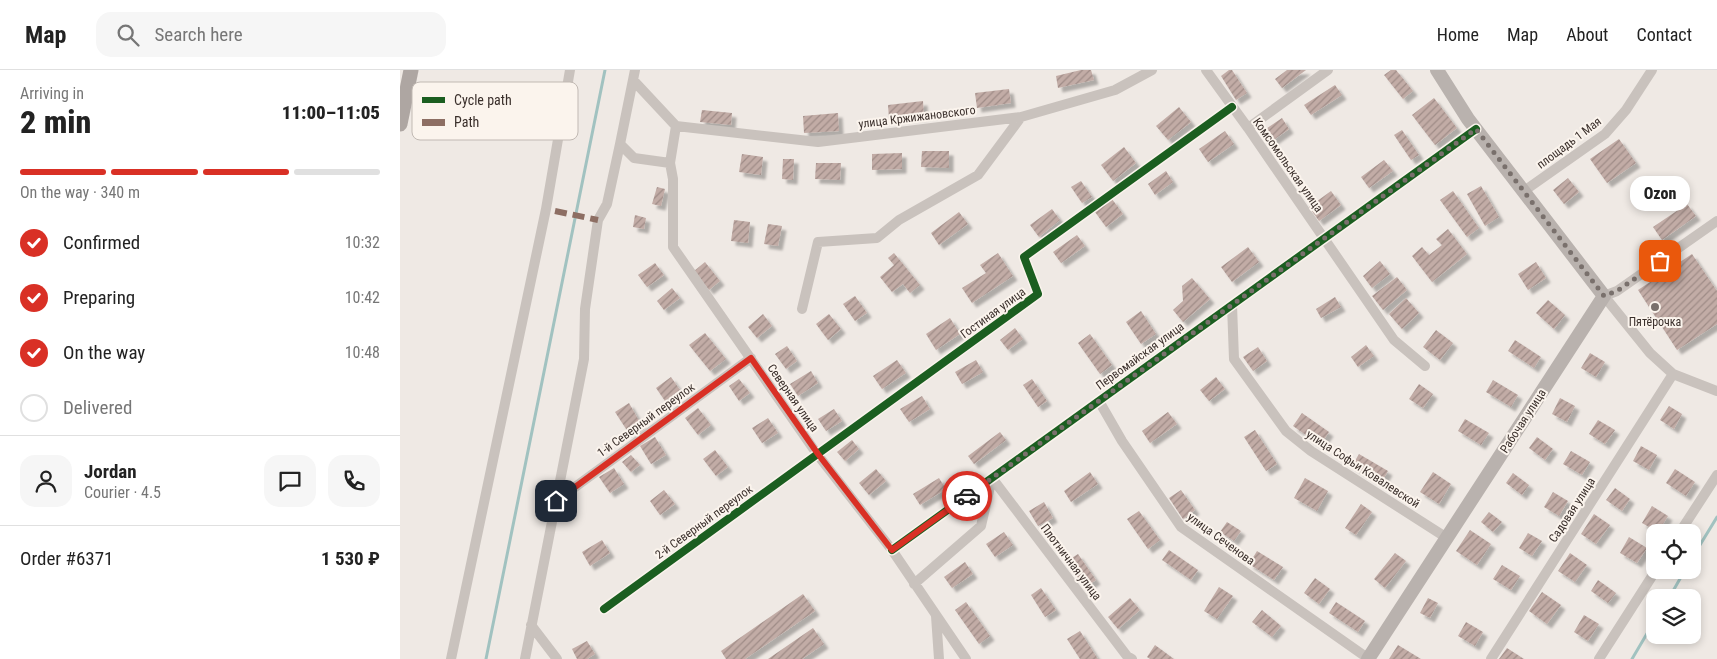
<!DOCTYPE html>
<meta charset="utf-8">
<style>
:root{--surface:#fff;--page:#f6f6f6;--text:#222;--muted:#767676;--line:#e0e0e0;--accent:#d93025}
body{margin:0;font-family:"Roboto Condensed",sans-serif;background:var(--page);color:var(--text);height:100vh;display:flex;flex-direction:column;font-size:19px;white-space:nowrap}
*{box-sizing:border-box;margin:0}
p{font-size:16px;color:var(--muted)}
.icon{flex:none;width:28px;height:28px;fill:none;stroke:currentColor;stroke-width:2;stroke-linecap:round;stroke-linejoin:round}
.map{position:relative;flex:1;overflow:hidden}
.side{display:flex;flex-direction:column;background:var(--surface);width:400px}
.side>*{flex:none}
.fabs{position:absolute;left:1246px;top:454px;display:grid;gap:10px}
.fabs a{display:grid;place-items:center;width:55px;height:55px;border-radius:10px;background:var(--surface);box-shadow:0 2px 8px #0003;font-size:25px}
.pin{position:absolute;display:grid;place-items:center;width:42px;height:42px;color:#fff;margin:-21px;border-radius:10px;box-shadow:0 2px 8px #0006}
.courier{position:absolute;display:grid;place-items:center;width:50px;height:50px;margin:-25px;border:4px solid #d93025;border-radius:50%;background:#fff;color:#222;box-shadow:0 1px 6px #0007}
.bubble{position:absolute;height:35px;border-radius:15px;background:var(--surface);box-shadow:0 2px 8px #0003;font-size:16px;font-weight:800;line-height:35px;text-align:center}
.overview em{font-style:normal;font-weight:800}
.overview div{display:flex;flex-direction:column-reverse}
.overview{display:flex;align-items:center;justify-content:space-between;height:85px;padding:0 20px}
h1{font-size:32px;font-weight:800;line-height:38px}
.bar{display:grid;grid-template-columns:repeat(4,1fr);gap:8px 5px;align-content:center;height:60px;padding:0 20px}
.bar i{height:6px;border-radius:4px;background:var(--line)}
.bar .current{background:var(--accent)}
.bar p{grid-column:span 4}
.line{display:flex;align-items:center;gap:12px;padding:0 20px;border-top:1px solid var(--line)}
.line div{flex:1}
.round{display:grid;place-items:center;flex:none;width:52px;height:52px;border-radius:15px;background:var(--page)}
ol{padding:0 20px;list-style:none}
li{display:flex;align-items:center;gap:15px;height:55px}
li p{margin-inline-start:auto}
li .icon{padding:5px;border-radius:50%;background:var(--accent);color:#fff;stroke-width:4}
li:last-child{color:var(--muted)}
li i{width:28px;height:28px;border:2px solid var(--line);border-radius:50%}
header{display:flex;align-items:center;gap:30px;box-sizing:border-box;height:70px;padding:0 25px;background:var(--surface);border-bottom:1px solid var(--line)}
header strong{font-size:24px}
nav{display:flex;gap:28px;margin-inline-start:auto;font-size:18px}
.search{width:350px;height:45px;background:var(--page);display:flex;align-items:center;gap:12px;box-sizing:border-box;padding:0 18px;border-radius:15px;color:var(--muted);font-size:19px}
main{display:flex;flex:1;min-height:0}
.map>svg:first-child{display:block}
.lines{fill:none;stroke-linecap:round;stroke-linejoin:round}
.stream{stroke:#a1c2c0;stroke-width:3}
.building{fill:url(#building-hatch);filter:url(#shadow)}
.street{stroke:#c9c2bd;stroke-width:10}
.secondary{stroke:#b9b2ae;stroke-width:14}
.primary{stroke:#aea6a2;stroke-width:15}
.quiet{stroke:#8d6e63;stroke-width:6;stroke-dasharray:12 6;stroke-linecap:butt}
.cycleway-casing{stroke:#fbf4ed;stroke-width:11}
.cycleway{stroke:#1b5e20;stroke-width:8}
.done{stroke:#79706c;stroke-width:5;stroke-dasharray:0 9}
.route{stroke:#d93025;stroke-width:6}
.poi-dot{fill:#79706c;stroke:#fbf4ed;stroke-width:2}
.labels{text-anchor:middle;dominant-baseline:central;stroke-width:4;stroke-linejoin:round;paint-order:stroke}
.street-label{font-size:12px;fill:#3a2f2b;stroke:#fbf4ed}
.poi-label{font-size:12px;fill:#3a2f2b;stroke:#fbf4ed}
.key{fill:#fbf4ed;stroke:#c1b9b3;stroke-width:1}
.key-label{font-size:14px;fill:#3a2f2b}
</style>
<header>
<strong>Map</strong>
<div class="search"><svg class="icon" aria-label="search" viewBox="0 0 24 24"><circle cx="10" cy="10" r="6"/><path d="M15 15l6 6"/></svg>Search here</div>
<nav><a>Home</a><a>Map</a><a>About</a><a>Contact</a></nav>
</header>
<main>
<section class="side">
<div class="overview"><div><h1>2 min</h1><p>Arriving in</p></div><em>11:00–11:05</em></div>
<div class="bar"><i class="current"></i><i class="current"></i><i class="current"></i><i></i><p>On the way · 340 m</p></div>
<ol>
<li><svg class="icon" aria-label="check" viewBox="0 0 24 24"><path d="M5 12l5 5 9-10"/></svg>Confirmed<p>10:32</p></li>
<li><svg class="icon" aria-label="check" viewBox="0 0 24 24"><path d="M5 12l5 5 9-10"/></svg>Preparing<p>10:42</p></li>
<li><svg class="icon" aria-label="check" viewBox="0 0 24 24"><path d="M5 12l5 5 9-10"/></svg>On the way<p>10:48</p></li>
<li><i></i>Delivered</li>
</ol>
<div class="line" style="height:90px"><a class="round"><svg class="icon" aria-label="person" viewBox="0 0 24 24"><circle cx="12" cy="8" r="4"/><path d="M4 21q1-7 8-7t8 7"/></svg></a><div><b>Jordan</b><p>Courier · 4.5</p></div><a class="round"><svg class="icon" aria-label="chat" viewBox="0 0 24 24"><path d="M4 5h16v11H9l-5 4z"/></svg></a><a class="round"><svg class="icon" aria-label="phone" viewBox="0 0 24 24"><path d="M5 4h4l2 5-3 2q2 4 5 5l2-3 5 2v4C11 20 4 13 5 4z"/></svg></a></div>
<div class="line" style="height:65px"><div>Order #6371</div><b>1 530 ₽</b></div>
</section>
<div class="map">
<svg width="1317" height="589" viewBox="0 0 1317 589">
<defs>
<pattern id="building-hatch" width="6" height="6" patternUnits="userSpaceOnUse" patternTransform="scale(1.25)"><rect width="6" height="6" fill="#c2aca6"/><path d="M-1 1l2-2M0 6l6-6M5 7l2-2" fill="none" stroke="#9f8c87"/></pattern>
<filter id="shadow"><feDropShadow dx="4.5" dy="4.5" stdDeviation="1" flood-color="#0004"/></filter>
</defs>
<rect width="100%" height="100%" fill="#efe9e4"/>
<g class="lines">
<!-- stream -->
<path class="stream" d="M1292,488L1317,447
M1269,528L1285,500
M86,589L205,0
M1232,589L1255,550"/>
</g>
<!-- building -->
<path class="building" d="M681,0H691L694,10L658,18L656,6Z
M829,0H832L847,23L836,30L821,6Z
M887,0H906L882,18L875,9Z
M991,0H996L1013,21L1003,29L984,5Z
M935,15L942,25L911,45L904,35Z
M609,19L611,33L577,38L575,23Z
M1034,28L1057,58L1035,75L1012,45Z
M523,31L524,46L489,49L488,35Z
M779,37L791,52L768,70L756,56Z
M302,40L332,43L331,55L300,52Z
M438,43L439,61L404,63L403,46Z
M882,48L889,59L868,74L860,63Z
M1002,60L1019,85L1011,90L994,65Z
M825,61L834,74L808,92L799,79Z
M1219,69L1236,93L1207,113L1190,89Z
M724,77L736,93L713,111L701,95Z
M522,81H549V98L521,97Z
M502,83V99L472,100V84Z
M342,84L363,87L361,105L339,102Z
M383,89H394L393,110L382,109Z
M984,90L993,101L969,118L961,107Z
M416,93H441L440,110L415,109Z
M766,101L773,112L755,125L748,114Z
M1168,108L1179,122L1164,134L1153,120Z
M681,111L692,127L682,133L671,117Z
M1081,116L1099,147L1085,156L1067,124Z
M257,117L265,119L261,136L252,134Z
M931,121L941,135L919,151L909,137Z
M1053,121L1079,158L1067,167L1040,130Z
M712,129L723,144L706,157L695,142Z
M1287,134L1296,146L1262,170L1253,157Z
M652,139L660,150L639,167L630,155Z
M559,142L568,154L539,175L531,163Z
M235,145L246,148L244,159L233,157Z
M334,150L350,152L348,173L331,171Z
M368,154L382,156L378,176L364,174Z
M1048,159L1067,184L1032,212L1012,186L1022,177L1029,185L1042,175L1036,169Z
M677,165L685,176L661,193L653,182Z
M848,177L859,192L832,212L821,197Z
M494,183L520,215L510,223L503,214L492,222L480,207L494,195L488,188Z
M598,183L613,206L572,233L562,218L586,203L580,195Z
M1292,184L1317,221V254L1277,280L1238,220Z
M980,191L990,204L972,218L963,206Z
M305,192L320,211L309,220L294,201Z
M1136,192L1146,208L1128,220L1118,204Z
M255,193L264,205L247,217L238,205Z
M997,207L1007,220L983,240L972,226Z
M792,208L810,229L783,252L773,240L783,231L782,216Z
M272,218L280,228L264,240L257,231Z
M455,226L467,243L455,251L443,234Z
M935,227L941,237L921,248L916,239Z
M1006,228L1019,243L1002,259L989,244Z
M1148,230L1165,245L1154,259L1136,243Z
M741,241L756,264L741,274L726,252Z
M363,244L372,256L357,268L348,257Z
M429,244L441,259L428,270L416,254Z
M550,248L560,264L536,280L526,264Z
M615,258L623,269L608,280L600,270Z
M1036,260L1053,273L1040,290L1023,277Z
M305,263L326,289L310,301L289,275Z
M690,264L712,295L700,304L678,273Z
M1115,270L1141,287L1134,298L1108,281Z
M966,275L974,286L958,297L951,287Z
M387,276L397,291L386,299L375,284Z
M858,277L867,291L853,301L843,287Z
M1190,283L1205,292L1196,307L1181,298Z
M497,290L506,303L482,319L473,306Z
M576,290L583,302L562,314L555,302Z
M411,301L418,313L398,326L390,314Z
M271,307L280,320L265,331L256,318Z
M816,307L825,319L809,331L800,320Z
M339,309L350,323L339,331L329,316Z
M632,309L647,331L638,337L623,315Z
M1093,310L1118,325L1111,337L1086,322Z
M1019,314L1033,324L1023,338L1009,329Z
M522,326L530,339L509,352L500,339Z
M1160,328L1175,336L1167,352L1152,344Z
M229,333L241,354L228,362L215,342Z
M1269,336L1282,344L1274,359L1260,350Z
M298,338L311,355L298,365L285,348Z
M434,339L442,351L426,361L418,349Z
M768,342L777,354L750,373L742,361Z
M902,343L929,362L920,375L893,356Z
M368,348L378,363L362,373L352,358Z
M1065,349L1089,363L1081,375L1058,361Z
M1198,350L1215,360L1205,374L1189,364Z
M855,360L877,394L866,401L844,367Z
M600,362L606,370L574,394L568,386Z
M255,367L266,385L251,394L240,376Z
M1137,367L1153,379L1145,390L1129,378Z
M452,370L459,379L445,391L437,382Z
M1241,376L1257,385L1249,400L1233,391Z
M315,380L328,397L316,406L303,389Z
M1171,381L1190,392L1182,405L1163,394Z
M959,384L988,401L981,413L952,396Z
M231,385L240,395L231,402L222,392Z
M214,398L224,414L210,423L199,407Z
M476,399L486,411L469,425L459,413Z
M1275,399L1295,412L1286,426L1266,413Z
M690,402L698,414L671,432L664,421Z
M1033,402L1051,414L1039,434L1020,422Z
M1113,403L1129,415L1122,425L1106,413Z
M539,408L546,419L520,435L513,424Z
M905,408L928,421L917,441L894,428Z
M1215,418L1230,429L1222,441L1206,430Z
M264,420L275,434L260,445L250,431Z
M781,420L795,440L783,449L769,428Z
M1153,422L1168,431L1159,446L1144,437Z
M644,432L653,448L638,456L629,441Z
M961,434L972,442L956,465L945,458Z
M1252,436L1268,446L1258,462L1242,453Z
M739,441L760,470L748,479L727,449Z
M1089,442L1102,452L1093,462L1081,452Z
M1194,444L1210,455L1196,474L1181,464Z
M827,452L841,461L834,471L820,462Z
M1070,460L1091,474L1077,495L1056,481Z
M604,462L613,475L595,487L586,474Z
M1128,463L1142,471L1132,486L1119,478Z
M1229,467L1247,478L1237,493L1220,483Z
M202,470L210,483L190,496L182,482Z
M769,480L798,500L791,510L762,490Z
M857,481L883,497L874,510L849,494Z
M995,483L1006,491L985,518L974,509Z
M1170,483L1187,495L1175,512L1158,501Z
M678,484L696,510L684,518L667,491Z
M565,492L573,504L552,518L544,507Z
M1102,495L1120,506L1111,520L1093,509Z
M915,508L930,519L919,534L904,523Z
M1198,510L1216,523L1208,533L1191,521Z
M819,517L833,526L817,549L804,541Z
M641,518L656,540L645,547L631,525Z
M1142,522L1161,535L1147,554L1129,541Z
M403,524L415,541L345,589H326L321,581Z
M730,528L740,540L718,559L708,547Z
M1028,528L1038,533L1030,548L1020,543Z
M566,532L590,566L579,574L555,540Z
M936,532L965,551L958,562L929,543Z
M862,540L881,556L872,567L852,552Z
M1184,545L1199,554L1188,571L1174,562Z
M1066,552L1083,562L1075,576L1058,566Z
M413,558L424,574L402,589H368Z
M680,561L698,589H680L667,569Z
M187,571L195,584L187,589H177L172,579Z
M755,575L774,589H750L747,587Z
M998,575L1021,589H989Z
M1107,578L1124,589H1099Z"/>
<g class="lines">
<!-- street -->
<path class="street" d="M235,0L220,74L234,88L270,93
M806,0L848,58L994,270L1025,296
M233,10L276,56
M276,56L270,93L273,109V177L417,384L492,480L566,589
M276,56L418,72L621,47L715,20L752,0
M848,58L928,0
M1124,121L1205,64L1226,40L1252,0
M1317,151L1217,221L1204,226L1250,283L1273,304L1317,321
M832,235L834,289L886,361L911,381L1047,468
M402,239L418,172L477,168L499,150L578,105L621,47
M699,331L722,371L781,457L969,589
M592,408L727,586L732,589
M156,431L351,288
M1280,462L1317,405
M492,480L1076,59
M514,514L581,456L592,408
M204,539L638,224L624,187L832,37
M536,546L539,589
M131,555L157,589
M51,589L146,139L170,0
M125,589L184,289L185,239L198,150L207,134L220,74
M1091,589L1273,304
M1199,589L1256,500"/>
<!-- secondary -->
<path class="secondary" d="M968,589L1204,226L1068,49L1037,0"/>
<!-- primary -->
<path class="primary" d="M0,54L11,0"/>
<!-- quiet -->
<path class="quiet" d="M155,141L198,150"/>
<!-- cycleway casing -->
<g class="cycleway-casing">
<path id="cycleway" d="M492,480L1076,59
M204,539L638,224L624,187L832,37"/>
</g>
<!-- cycleway -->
<use href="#cycleway" class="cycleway"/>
</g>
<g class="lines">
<!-- done -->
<path class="done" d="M567,426L1076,59L1204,226L1217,221L1260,191"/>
<!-- route -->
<path class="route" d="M156,431L351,288L418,384L492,480L567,426"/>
</g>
<!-- markers -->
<circle class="poi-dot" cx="1255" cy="237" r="5"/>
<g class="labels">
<!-- street labels -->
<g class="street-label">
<text transform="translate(517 47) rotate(-7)">улица Кржижановского</text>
<text transform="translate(1169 73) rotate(-37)">площадь 1 Мая</text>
<text transform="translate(888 95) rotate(55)">Комсомольская улица</text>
<text transform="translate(593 243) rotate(-36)">Гостиная улица</text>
<text transform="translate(740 286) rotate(-36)">Первомайская улица</text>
<text transform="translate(393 328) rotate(55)">Северная улица</text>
<text transform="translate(246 350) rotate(-36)">1-й Северный переулок</text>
<text transform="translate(1123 351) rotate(-57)">Рабочая улица</text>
<text transform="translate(963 399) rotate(33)">улица Софьи Ковалевской</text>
<text transform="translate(1172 440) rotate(-57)">Садовая улица</text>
<text transform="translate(304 452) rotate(-36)">2-й Северный переулок</text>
<text transform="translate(821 469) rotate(36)">улица Сеченова</text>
<text transform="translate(671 492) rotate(53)">Плотничная улица</text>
</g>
<!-- poi labels -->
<g class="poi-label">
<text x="1255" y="252">Пятёрочка</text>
</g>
</g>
<!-- legend -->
<rect x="12" y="12" width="166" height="58" rx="8" class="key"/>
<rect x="22" y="27" width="23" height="6" fill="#1b5e20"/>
<rect x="22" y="49" width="23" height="7" fill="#8d6e63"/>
<g class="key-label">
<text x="54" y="35">Cycle path</text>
<text x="54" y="57">Path</text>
</g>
</svg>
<div class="fabs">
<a><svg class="icon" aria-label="locate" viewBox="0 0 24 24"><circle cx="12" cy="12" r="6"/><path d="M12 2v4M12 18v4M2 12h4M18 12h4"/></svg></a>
<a><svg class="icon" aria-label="layers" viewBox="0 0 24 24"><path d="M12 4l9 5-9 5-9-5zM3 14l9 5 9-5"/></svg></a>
</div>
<div class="pin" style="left:1260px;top:191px;background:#ea580c"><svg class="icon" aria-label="bag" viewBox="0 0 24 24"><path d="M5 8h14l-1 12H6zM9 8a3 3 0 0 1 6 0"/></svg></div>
<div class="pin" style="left:156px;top:431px;background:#1f2937"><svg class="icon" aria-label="home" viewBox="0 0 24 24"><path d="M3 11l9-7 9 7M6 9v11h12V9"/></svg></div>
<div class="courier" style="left:567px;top:426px"><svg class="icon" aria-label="car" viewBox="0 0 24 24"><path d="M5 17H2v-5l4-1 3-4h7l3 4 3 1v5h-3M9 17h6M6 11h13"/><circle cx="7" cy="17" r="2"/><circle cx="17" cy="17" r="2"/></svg></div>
<div class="bubble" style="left:1230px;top:106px;width:60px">Ozon</div>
</div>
</main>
